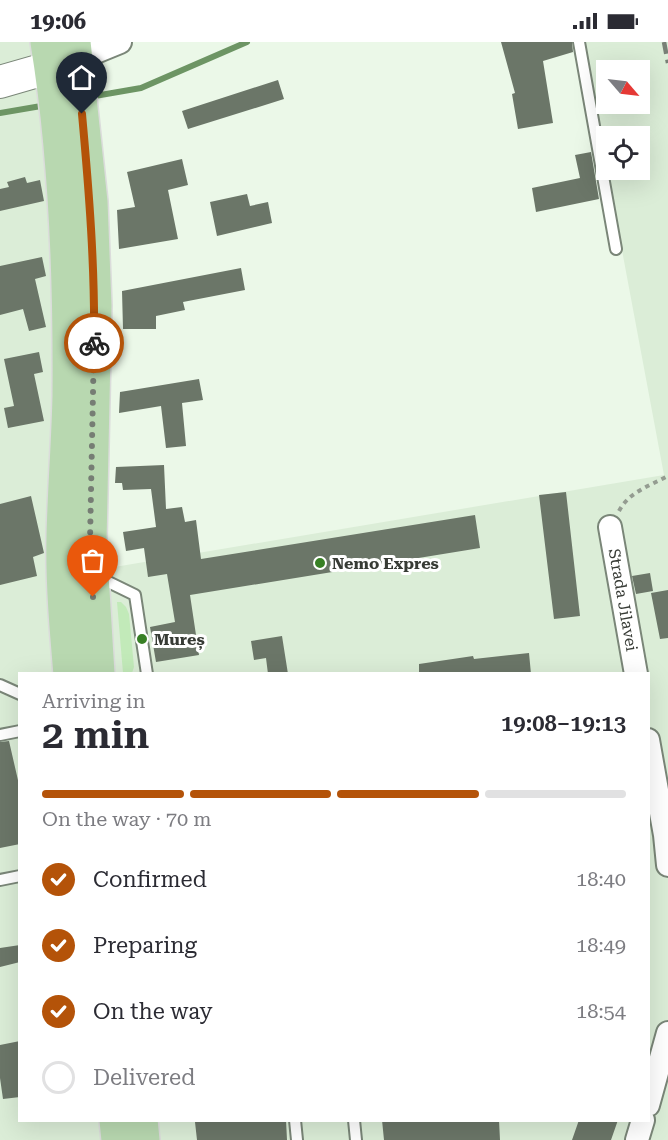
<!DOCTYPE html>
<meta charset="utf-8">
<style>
:root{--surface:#fff;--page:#f7f7f7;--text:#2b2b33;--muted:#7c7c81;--line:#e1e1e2;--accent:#b45309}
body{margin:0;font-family:"Roboto Serif",serif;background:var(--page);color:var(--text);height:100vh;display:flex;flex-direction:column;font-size:22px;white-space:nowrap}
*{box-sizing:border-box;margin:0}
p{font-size:20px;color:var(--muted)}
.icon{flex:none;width:33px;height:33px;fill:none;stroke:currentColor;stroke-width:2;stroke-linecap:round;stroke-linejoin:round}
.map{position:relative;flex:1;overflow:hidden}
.sheet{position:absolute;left:18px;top:630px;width:632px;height:450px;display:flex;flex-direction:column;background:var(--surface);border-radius:0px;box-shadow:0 6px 24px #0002}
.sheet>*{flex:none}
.needle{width:39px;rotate:118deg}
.fabs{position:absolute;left:596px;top:18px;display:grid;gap:12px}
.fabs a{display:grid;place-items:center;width:54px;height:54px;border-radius:0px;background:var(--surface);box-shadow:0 6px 24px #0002;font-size:30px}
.pin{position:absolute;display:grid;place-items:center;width:51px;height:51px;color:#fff;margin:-62px -26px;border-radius:50% 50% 50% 0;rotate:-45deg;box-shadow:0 0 6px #0007}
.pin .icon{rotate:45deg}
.courier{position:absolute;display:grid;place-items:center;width:60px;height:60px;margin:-30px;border:4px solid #b45309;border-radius:50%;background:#fff;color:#222;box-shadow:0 2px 8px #0007}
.summary em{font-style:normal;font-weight:600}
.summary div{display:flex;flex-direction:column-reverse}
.summary{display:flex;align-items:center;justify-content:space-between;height:102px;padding:0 24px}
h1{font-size:39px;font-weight:600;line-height:45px}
.bar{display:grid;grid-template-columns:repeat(4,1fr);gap:9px 6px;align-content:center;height:72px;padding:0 24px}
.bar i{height:8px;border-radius:4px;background:var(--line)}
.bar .on{background:var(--accent)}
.bar p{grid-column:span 4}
ol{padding:0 24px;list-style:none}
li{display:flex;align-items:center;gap:18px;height:66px}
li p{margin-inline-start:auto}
li .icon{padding:6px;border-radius:50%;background:var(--accent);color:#fff;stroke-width:4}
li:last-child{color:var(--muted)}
li i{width:33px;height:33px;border:3px solid var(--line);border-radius:50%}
.status{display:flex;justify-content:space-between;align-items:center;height:42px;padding:0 30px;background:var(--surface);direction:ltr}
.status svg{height:16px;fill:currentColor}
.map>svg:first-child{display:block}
.built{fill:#dbedd7;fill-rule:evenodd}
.green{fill:#c2eab9}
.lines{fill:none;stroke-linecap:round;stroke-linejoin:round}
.stream{stroke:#6d9564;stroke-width:6}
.building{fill:#6b7668}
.service-casing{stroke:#7a8678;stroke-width:14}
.minor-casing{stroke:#7a8678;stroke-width:26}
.secondary-casing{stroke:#7a8678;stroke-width:34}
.primary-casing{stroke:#dbdcdb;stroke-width:36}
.path{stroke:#949c91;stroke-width:4;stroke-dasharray:4.5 4.5;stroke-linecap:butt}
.service{stroke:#fff;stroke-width:10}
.minor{stroke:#fff;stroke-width:22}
.secondary{stroke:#fff;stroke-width:32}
.primary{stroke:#b8d8b0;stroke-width:33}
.rail{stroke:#788076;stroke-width:4.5;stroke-dasharray:12 6;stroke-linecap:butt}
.done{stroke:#767d74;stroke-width:6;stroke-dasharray:0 10.8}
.route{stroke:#b45309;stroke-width:8}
.poi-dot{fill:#388025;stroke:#fff;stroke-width:2}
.labels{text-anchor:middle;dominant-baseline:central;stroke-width:6;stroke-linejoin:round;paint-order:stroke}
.poi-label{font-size:16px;font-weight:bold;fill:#373b35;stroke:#fff;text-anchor:start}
.street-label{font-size:16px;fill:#373b35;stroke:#fff}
</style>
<div class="status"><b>19:06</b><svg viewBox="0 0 49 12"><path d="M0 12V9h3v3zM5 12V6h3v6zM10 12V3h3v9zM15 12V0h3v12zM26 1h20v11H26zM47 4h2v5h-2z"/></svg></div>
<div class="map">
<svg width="668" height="1098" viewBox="0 0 668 1098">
<rect width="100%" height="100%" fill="#ebf8e8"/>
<!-- built -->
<path class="built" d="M0,0H35L52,185L54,288L49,536L664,433L607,128H639V94H606V121L584,0H668V1098H0ZM606,28H639V62H606ZM20,632H648V1078H20Z"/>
<!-- green -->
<path class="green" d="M117,560H121L126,565L129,572L134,625L132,631H123Z"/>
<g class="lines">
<!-- stream -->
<path class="stream" d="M89,55L141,46L247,0
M0,71L47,63"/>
</g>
<!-- building -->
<path class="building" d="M501,0H572L573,10L543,19L553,81L518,87L512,52L515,51Z
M278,38L284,57L188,87L182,69Z
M591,110L599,157L536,170L532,146L580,136L575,113Z
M182,117L188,143L168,148L178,197L119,207L117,168L135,165L127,130Z
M25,135L27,141L40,138L44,159L0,169V147L9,145L7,140Z
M247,152L250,164L268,160L272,181L217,194L210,160Z
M42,215L46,234L35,237L46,285L29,289L23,267L0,273V224Z
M241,226L245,248L183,260L185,268L156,274V287H123L122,249Z
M39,310L43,330L34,332L44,379L8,386L4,366L14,364L4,317Z
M199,337L203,358L182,361L186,404L166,406L161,364L119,371L120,350Z
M164,423L166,467L182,465L185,480L196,478L201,517L475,473L480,506L190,553L199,613L156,620L150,585L175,580L167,532L148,535L144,506L126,509L123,490L156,485L151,447L123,448L122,441H115L116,425Z
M566,450L580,574L554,577L539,453Z
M31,454L44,511L33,515L37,534L0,543V462Z
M650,531L653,549L636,552L632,534Z
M668,548V596L660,597L651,551Z
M282,594L288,632H268L266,616L254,618L251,599Z
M529,611L531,632H419V622L473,614L474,617Z
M9,699L20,747V802L0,806V700Z
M20,903V920L0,925V906Z
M20,999V1024H18L20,1055L3,1057L0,1036V1003Z
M206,1078H286L287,1098H197L195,1080Z
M382,1078H499L500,1098H384Z
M579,1078H618L611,1098H572Z"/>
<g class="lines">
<!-- service casing -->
<g class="service-casing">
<path id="service" d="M579,0L616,207
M96,534L135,553L147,632
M0,643L20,652
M0,693L20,689
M0,838L20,834
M295,1078L297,1098
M354,1078L356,1098"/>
</g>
<!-- minor casing -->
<g class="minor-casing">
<path id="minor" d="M76,18L120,0
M610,485L636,632
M648,698L665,793L668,823
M648,1063L668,991
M637,1098L643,1078"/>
</g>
<!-- secondary casing -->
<g class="secondary-casing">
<path id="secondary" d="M0,40L76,18"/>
</g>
<!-- primary casing -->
<g class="primary-casing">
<path id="primary" d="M47,0C66,116 70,236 69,354C68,401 64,448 63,495C62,540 66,587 70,632
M74,0L91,160L95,264L90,499L98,632
M116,1078L118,1098
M141,1078L143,1098"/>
</g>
<!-- path -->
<path class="path" d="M619,469C629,450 649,444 668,434"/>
<!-- service -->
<use href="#service" class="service"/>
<!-- minor -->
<use href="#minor" class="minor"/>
<!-- secondary -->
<use href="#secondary" class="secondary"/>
<!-- primary -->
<use href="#primary" class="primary"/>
<!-- rail -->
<path class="rail" d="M664,0L668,21"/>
</g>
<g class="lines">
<!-- done -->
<path class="done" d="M93,555L90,499L94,301"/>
<!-- route -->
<path class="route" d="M82,72C89,149 95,224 94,301"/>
</g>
<!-- markers -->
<g class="poi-dot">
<circle cx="320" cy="521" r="6"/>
<circle cx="142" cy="597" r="6"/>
</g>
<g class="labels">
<!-- poi labels -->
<g class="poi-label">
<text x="332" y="521">Nemo Expres</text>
<text x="154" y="597">Mureș</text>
</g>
<!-- street labels -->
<g class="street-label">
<text transform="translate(623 558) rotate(80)">Strada Jilavei</text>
</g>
</g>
</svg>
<div class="fabs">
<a><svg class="needle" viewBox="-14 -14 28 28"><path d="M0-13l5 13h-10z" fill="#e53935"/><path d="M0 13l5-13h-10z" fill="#7c7c81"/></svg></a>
<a><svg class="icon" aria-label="locate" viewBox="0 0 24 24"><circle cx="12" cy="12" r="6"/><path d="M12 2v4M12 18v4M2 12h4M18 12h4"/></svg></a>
</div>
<div class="pin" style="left:93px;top:555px;background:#ea580c"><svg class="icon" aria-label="bag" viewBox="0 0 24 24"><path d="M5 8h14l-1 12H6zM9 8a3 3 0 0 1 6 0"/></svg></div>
<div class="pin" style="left:82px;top:72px;background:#1f2937"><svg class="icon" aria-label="home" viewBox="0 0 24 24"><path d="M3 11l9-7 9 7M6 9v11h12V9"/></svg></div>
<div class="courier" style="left:94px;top:301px"><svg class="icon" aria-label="bike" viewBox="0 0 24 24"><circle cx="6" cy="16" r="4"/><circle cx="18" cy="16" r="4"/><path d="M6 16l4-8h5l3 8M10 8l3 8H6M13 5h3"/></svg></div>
<section class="sheet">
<div class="summary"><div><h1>2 min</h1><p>Arriving in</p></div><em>19:08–19:13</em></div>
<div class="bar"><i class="on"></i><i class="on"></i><i class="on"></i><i></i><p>On the way · 70 m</p></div>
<ol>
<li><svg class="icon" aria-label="check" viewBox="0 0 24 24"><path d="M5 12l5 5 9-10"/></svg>Confirmed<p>18:40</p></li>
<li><svg class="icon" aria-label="check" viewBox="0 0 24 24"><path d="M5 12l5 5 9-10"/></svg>Preparing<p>18:49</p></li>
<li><svg class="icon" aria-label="check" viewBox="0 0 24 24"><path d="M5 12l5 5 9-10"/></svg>On the way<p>18:54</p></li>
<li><i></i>Delivered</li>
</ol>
</section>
</div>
